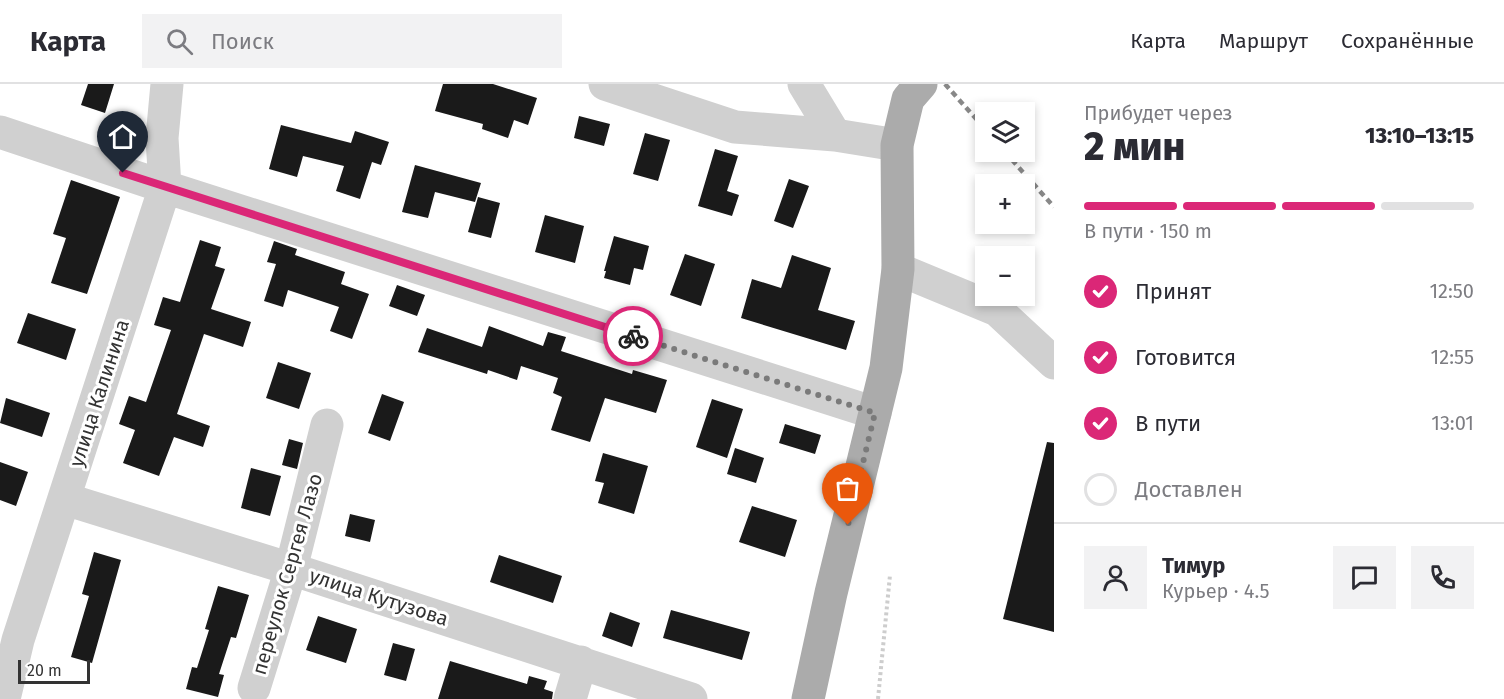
<!DOCTYPE html>
<html lang="ru">
<meta charset="utf-8">
<style>
:root{--surface:#fff;--page:#f2f2f3;--text:#2b2b33;--muted:#7c7c81;--line:#e1e1e2;--accent:#db2777}
body{margin:0;font-family:"Fira Sans",sans-serif;background:var(--page);color:var(--text);height:100vh;display:flex;flex-direction:column;font-size:22px;white-space:nowrap}
*{box-sizing:border-box;margin:0}
p{font-size:20px;color:var(--muted)}
.icon{flex:none;width:33px;height:33px;fill:none;stroke:currentColor;stroke-width:2;stroke-linecap:round;stroke-linejoin:round}
.map{position:relative;flex:1;overflow:hidden}
.panel{display:flex;flex-direction:column;background:var(--surface);width:450px}
.panel>*{flex:none}
.controls{position:absolute;left:975px;top:18px;display:grid;gap:12px}
.controls a{display:grid;place-items:center;width:60px;height:60px;border-radius:0px;background:var(--surface);box-shadow:0 3px 9px #0003;font-size:30px}
.scale{position:absolute;left:18px;bottom:15px;width:72px;box-sizing:border-box;padding-left:6px;border:3px solid #333;border-top:0;font-size:16px;line-height:21px;white-space:nowrap;color:#333;-webkit-text-stroke:4px #fff;paint-order:stroke}
.pin{position:absolute;display:grid;place-items:center;width:51px;height:51px;color:#fff;margin:-62px -26px;border-radius:50% 50% 50% 0;rotate:-45deg;box-shadow:0 0 6px #0007}
.pin .icon{rotate:45deg}
.courier{position:absolute;display:grid;place-items:center;width:60px;height:60px;margin:-30px;border:4px solid #db2777;border-radius:50%;background:#fff;color:#222;box-shadow:0 2px 8px #0007}
.summary em{font-style:normal;font-weight:800}
.summary div{display:flex;flex-direction:column-reverse}
.summary{display:flex;align-items:center;justify-content:space-between;height:102px;padding:0 30px}
h1{font-size:39px;font-weight:800;line-height:45px}
.bar{display:grid;grid-template-columns:repeat(4,1fr);gap:9px 6px;align-content:center;height:72px;padding:0 30px}
.bar i{height:8px;border-radius:4px;background:var(--line)}
.bar .selected{background:var(--accent)}
.bar p{grid-column:span 4}
.line{display:flex;align-items:center;gap:15px;padding:0 30px;border-top:2px solid var(--line)}
.line div{flex:1}
.round{display:grid;place-items:center;flex:none;width:63px;height:63px;border-radius:0px;background:var(--page)}
ol{padding:0 30px;list-style:none}
li{display:flex;align-items:center;gap:18px;height:66px}
li p{margin-inline-start:auto}
li .icon{padding:6px;border-radius:50%;background:var(--accent);color:#fff;stroke-width:4}
li:last-child{color:var(--muted)}
li i{width:33px;height:33px;border:3px solid var(--line);border-radius:50%}
header{display:flex;align-items:center;gap:36px;box-sizing:border-box;height:84px;padding:0 30px;background:var(--surface);border-bottom:2px solid var(--line)}
header strong{font-size:28px}
nav{display:flex;gap:33px;margin-inline-start:auto;font-size:21px}
.search{width:420px;height:54px;background:var(--page);display:flex;align-items:center;gap:15px;box-sizing:border-box;padding:0 21px;border-radius:0px;color:var(--muted);font-size:22px}
main{display:flex;flex:1;min-height:0}
.map>svg:first-child{display:block}
.building{fill:#1a1a1a}
.lines{fill:none;stroke-linecap:round;stroke-linejoin:round}
.path{stroke:#cdcdcd;stroke-width:4;stroke-dasharray:3 3;stroke-linecap:butt}
.minor{stroke:#d0d0d0;stroke-width:33}
.major{stroke:#ababab;stroke-width:33}
.rail{stroke:#888;stroke-width:4.5;stroke-dasharray:6 4.5;stroke-linecap:butt}
.done{stroke:#7a7a7a;stroke-width:6;stroke-dasharray:0 10.8}
.route{stroke:#db2777;stroke-width:8}
.labels{text-anchor:middle;dominant-baseline:central;stroke-width:6;stroke-linejoin:round;paint-order:stroke}
.street-label{font-size:20px;fill:#333;stroke:#fff}
</style>
<header>
<strong>Карта</strong>
<div class="search"><svg class="icon" aria-label="search" viewBox="0 0 24 24"><circle cx="10" cy="10" r="6"/><path d="M15 15l6 6"/></svg>Поиск</div>
<nav><a>Карта</a><a>Маршрут</a><a>Сохранённые</a></nav>
</header>
<main>
<div class="map">
<svg width="1054" height="615" viewBox="0 0 1054 615">
<rect width="100%" height="100%" fill="#fff"/>
<!-- building -->
<path class="building" d="M88,0H114L105,29L81,21Z
M443,0H493L537,14L528,41L514,36L508,54L482,45L483,40L435,27Z
M579,32L610,40L604,62L574,54Z
M281,41L351,59L355,47L389,58L381,81L372,78L360,115L336,107L344,82L303,72L297,93L269,85Z
M645,49L670,56L658,97L633,90Z
M715,65L738,72L727,107L739,111L732,132L698,122Z
M415,81L481,99L475,118L435,108L428,134L402,128Z
M789,95L809,102L793,144L774,137Z
M71,96L120,113L87,210L51,199L66,154L53,150Z
M478,113L500,119L491,154L468,148Z
M545,131L584,142L575,179L535,168Z
M614,152L649,162L643,186L634,184L630,201L604,194L606,187H604Z
M200,156L221,163L215,182L225,185L211,225L251,238L243,263L204,250L177,330L210,342L203,363L174,353L159,392L123,379L135,346L119,340L129,312L146,318L171,246L154,241L163,213L180,218Z
M274,157L297,165L295,171L345,188L341,200L369,210L352,255L330,247L339,223L288,206L283,223L264,217L276,180L267,178Z
M685,170L715,180L701,222L670,211Z
M792,171L831,184L818,226L855,237L846,266L741,234L752,195L781,204Z
M397,201L425,211L417,232L389,222Z
M28,229L76,245L66,276L17,259Z
M489,242L543,262L548,248L566,253L561,267L632,290L633,286L667,296L656,329L605,314L590,358L551,346L562,313L553,309L558,294L521,282L517,296L488,286L487,290L418,268L427,244L482,263Z
M278,278L311,289L299,325L266,314Z
M382,310L404,318L390,357L368,349Z
M6,314L50,329L42,353L0,339Z
M712,315L743,325L727,374L696,363Z
M785,340L821,351L815,370L779,359Z
M289,355L303,359L297,385L282,381Z
M1047,358L1054,359V548L1003,535Z
M735,364L764,374L756,399L727,390Z
M603,369L648,382L634,430L598,419L604,399L595,397Z
M0,378L28,388L16,422L0,416Z
M251,384L281,392L270,432L241,424Z
M752,422L797,436L785,473L739,458Z
M350,430L375,436L370,458L345,452Z
M94,468L121,476L92,579L71,573L89,512L82,510Z
M499,471L562,492L553,519L490,498Z
M218,502L249,511L236,554L231,553L219,590L224,591L218,613L186,605L192,583L197,584L209,546L205,545Z
M671,526L750,548L742,576L663,554Z
M610,528L640,539L632,563L602,552Z
M318,532L357,545L346,579L306,566Z
M393,559L415,565L406,597L384,591Z
M450,577L527,600L529,592L547,597L544,605L553,608L552,615H438Z"/>
<g class="lines">
<!-- path -->
<path class="path" d="M878,615L890,491"/>
<!-- minor -->
<path class="minor" d="M605,0L735,43L835,51
M804,0L835,51L897,61
M0,48L165,103L875,329
M898,185L997,226L1054,279
M65,415L291,485L691,615
M254,604L291,485L327,341
M4,615L18,556L165,103L162,54L167,0
M570,615L581,578"/>
<!-- major -->
<path class="major" d="M808,615L831,509L886,284L898,185L897,61L908,15L921,0"/>
<!-- rail -->
<path class="rail" d="M945,0L986,46
M1005,68L1054,123"/>
</g>
<g class="lines">
<!-- done -->
<path class="done" d="M633,252L875,329L848,441"/>
<!-- route -->
<path class="route" d="M123,89L633,252"/>
</g>
<g class="labels">
<!-- street labels -->
<g class="street-label">
<text transform="translate(99 309) rotate(-72)">улица Калинина</text>
<text transform="translate(287 490) rotate(-74)">переулок Сергея Лазо</text>
<text transform="translate(379 513) rotate(18)">улица Кутузова</text>
</g>
</g>
</svg>
<div class="controls">
<a><svg class="icon" aria-label="layers" viewBox="0 0 24 24"><path d="M12 4l9 5-9 5-9-5zM3 14l9 5 9-5"/></svg></a>
<a>+</a>
<a>−</a>
</div>
<div class="scale">20 m</div>
<div class="pin" style="left:848px;top:441px;background:#ea580c"><svg class="icon" aria-label="bag" viewBox="0 0 24 24"><path d="M5 8h14l-1 12H6zM9 8a3 3 0 0 1 6 0"/></svg></div>
<div class="pin" style="left:123px;top:89px;background:#1f2937"><svg class="icon" aria-label="home" viewBox="0 0 24 24"><path d="M3 11l9-7 9 7M6 9v11h12V9"/></svg></div>
<div class="courier" style="left:633px;top:252px"><svg class="icon" aria-label="bike" viewBox="0 0 24 24"><circle cx="6" cy="16" r="4"/><circle cx="18" cy="16" r="4"/><path d="M6 16l4-8h5l3 8M10 8l3 8H6M13 5h3"/></svg></div>
</div>
<section class="panel">
<div class="summary"><div><h1>2 мин</h1><p>Прибудет через</p></div><em>13:10–13:15</em></div>
<div class="bar"><i class="selected"></i><i class="selected"></i><i class="selected"></i><i></i><p>В пути · 150 m</p></div>
<ol>
<li><svg class="icon" aria-label="check" viewBox="0 0 24 24"><path d="M5 12l5 5 9-10"/></svg>Принят<p>12:50</p></li>
<li><svg class="icon" aria-label="check" viewBox="0 0 24 24"><path d="M5 12l5 5 9-10"/></svg>Готовится<p>12:55</p></li>
<li><svg class="icon" aria-label="check" viewBox="0 0 24 24"><path d="M5 12l5 5 9-10"/></svg>В пути<p>13:01</p></li>
<li><i></i>Доставлен</li>
</ol>
<div class="line" style="height:108px"><a class="round"><svg class="icon" aria-label="person" viewBox="0 0 24 24"><circle cx="12" cy="8" r="4"/><path d="M4 21q1-7 8-7t8 7"/></svg></a><div><b>Тимур</b><p>Курьер · 4.5</p></div><a class="round"><svg class="icon" aria-label="chat" viewBox="0 0 24 24"><path d="M4 5h16v11H9l-5 4z"/></svg></a><a class="round"><svg class="icon" aria-label="phone" viewBox="0 0 24 24"><path d="M5 4h4l2 5-3 2q2 4 5 5l2-3 5 2v4C11 20 4 13 5 4z"/></svg></a></div>
</section>
</main>
